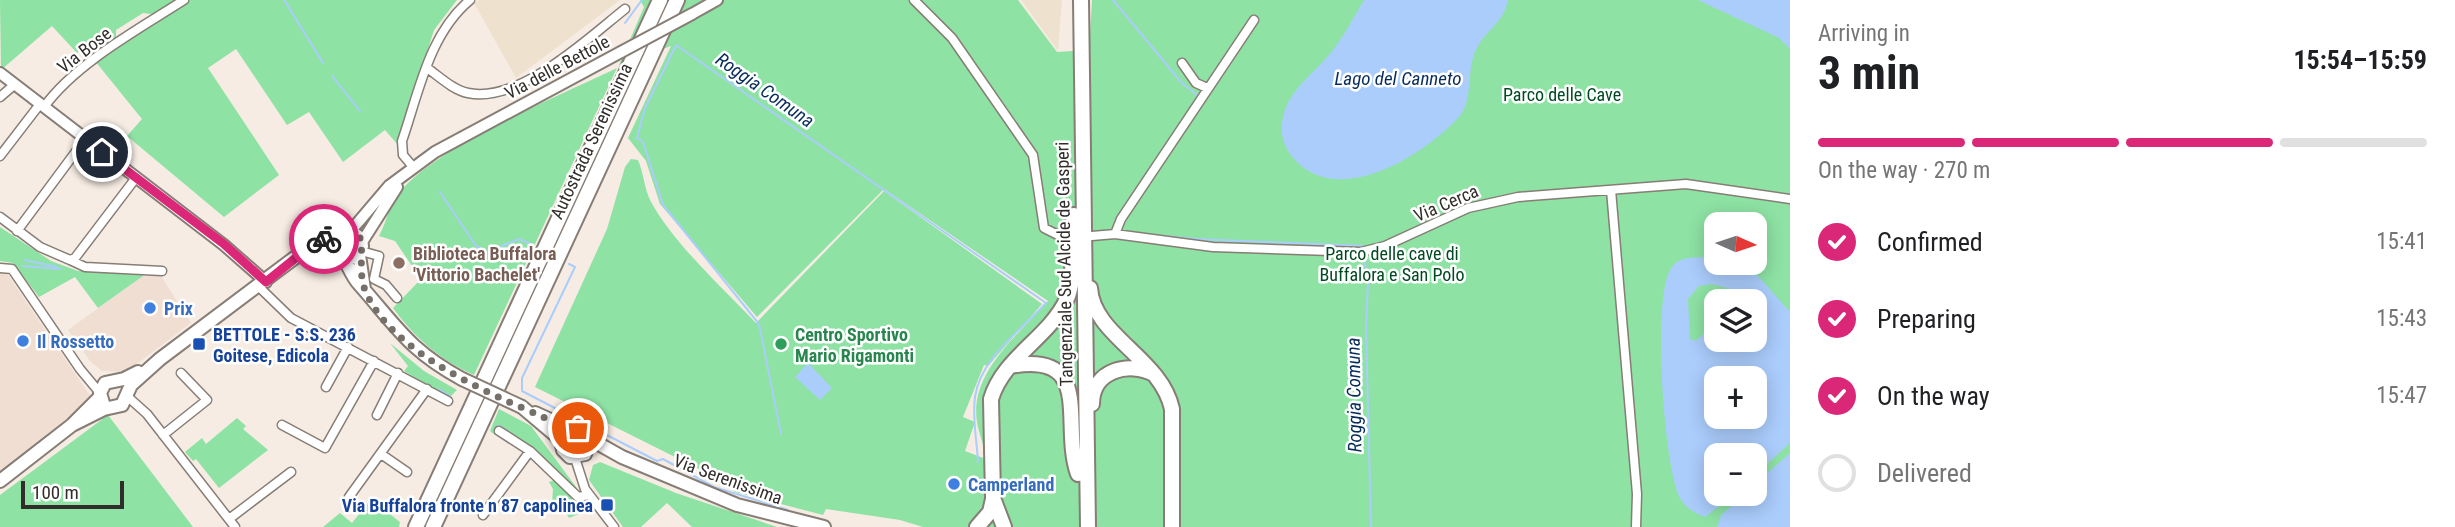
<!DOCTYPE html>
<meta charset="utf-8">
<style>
:root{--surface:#fff;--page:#f6f6f6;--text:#202124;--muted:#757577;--line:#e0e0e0;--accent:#db2777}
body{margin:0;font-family:"Roboto Condensed",sans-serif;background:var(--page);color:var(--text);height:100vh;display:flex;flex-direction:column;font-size:26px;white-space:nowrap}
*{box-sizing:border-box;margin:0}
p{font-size:23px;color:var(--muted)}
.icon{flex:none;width:38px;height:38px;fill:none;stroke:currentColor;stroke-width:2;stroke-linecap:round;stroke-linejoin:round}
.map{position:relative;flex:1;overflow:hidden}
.drawer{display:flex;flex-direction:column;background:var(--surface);width:665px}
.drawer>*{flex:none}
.needle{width:46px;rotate:93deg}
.controls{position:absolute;left:1704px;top:212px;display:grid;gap:14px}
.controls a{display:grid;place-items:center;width:63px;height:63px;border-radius:14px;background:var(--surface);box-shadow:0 4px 18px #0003;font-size:35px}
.scale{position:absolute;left:21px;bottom:18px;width:103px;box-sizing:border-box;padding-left:7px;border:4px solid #312d2a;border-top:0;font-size:19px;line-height:24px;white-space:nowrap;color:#312d2a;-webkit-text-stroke:5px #fff;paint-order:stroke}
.pin{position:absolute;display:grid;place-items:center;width:60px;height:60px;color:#fff;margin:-30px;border:4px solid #fff;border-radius:50%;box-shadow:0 2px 7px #0007}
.courier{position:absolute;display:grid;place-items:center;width:70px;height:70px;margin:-35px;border:5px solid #db2777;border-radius:50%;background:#fff;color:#222;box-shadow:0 2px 9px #0007}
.headline em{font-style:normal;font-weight:700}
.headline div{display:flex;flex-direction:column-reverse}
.headline{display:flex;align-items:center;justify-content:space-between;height:119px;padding:0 28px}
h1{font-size:46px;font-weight:700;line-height:52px}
.bar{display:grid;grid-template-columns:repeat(4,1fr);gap:10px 7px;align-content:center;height:84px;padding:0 28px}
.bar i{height:9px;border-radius:5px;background:var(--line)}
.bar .active{background:var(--accent)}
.bar p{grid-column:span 4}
ol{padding:0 28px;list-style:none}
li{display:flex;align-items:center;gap:21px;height:77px}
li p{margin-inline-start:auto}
li .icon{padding:7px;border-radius:50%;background:var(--accent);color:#fff;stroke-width:4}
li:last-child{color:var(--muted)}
li i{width:38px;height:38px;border:4px solid var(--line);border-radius:50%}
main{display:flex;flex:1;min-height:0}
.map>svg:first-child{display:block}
.built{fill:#efded1}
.industrial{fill:#eee2ce}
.green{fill:#8ee2a4;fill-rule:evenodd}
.water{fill:#abcdfc;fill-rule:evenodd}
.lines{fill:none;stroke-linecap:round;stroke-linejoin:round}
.stream{stroke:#abcdfc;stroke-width:2}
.street-casing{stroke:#867d75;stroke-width:11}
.secondary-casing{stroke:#867d75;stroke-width:14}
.primary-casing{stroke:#867d75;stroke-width:16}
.highway-casing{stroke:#867d75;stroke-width:18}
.street{stroke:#fff;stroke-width:8}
.secondary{stroke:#fff;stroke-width:10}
.primary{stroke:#fff;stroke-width:12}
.highway{stroke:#fff;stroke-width:14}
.secondary-bridge-casing{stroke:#867d75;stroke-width:14;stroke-linecap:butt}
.primary-bridge-casing{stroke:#867d75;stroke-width:16;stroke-linecap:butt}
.secondary-bridge{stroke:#fff;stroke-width:10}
.primary-bridge{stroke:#fff;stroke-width:12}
.done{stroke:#76706b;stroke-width:7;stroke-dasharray:0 12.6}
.route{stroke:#db2777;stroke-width:9}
.education-dot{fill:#8d6e63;stroke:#fff;stroke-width:2.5}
.shop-dot{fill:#3f7fe0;stroke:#fff;stroke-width:2.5}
.transit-dot{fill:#1a4fb4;stroke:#fff;stroke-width:2.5}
.leisure-dot{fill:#2e9e5b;stroke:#fff;stroke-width:2.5}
.labels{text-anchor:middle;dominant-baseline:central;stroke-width:5;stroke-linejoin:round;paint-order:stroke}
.street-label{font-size:18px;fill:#312d2a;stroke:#fff}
.park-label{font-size:18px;fill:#014921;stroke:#fff}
.education-label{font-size:18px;font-weight:bold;fill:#785e54;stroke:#fff;text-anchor:start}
.shop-label{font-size:18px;font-weight:bold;fill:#366cbe;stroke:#fff;text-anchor:start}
.transit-label{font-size:18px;font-weight:bold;fill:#164399;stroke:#fff;text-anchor:start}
.leisure-label{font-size:18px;font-weight:bold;fill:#27864d;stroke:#fff;text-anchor:start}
.water-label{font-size:19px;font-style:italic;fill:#072c5c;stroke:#fff}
</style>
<main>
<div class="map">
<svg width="1790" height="527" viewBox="0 0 1790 527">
<rect width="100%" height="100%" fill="#f6ece3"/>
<!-- built -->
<path class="built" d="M0,273L8,275L93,400L0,470Z
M143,276H161L191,323L126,372L102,371L90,361L68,330Z"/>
<!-- industrial -->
<path class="industrial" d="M479,0H620L516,78L474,3Z
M1021,0H1062L1058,51Z"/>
<!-- green -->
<path class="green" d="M0,0H179L157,15L143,13L116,30V39L97,56L88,44L77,53L52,26L1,70Z
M187,0H457L434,30L398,145L385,130L343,162L309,112L287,125L236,49L208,68L279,175L224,217L127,136L142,119L95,61Z
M640,0H1018L1057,52L1089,50L1092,0H1790V527H984L987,505L971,527H923L900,520L826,509L823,515L735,492L713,476L535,387L607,229L625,167L631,159L638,160C644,174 644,188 651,202C675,245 722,287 756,323L884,191L1042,304L988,366L984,365L963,417L975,422L965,451L986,459C985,447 979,435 977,422C969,373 1018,335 1048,301L884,189L757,317L660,204L646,161L628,138L671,46L619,65L644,7ZM1717,224H1755V262H1717ZM1717,301H1755V340H1717ZM1717,378H1755V416H1717ZM1717,455H1755V494H1717Z
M617,68L474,375C440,360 415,338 393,308L421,279L395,241L379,236C387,221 388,208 399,193C435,147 561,95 617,68Z
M0,227L51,261L78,271L143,272V276L98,308L75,277L39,297L13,263L0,261Z
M390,343L424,371L457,390L449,398L404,371L408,366Z
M499,409L531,426L579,491L532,448L500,427L495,435L490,431Z
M108,415L193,527H0V495Z
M237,418L246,426L243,429L268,450L219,488L196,459L193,461L185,452L202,438L206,444Z
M600,462L676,493L777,527H692L667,503L641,527H623L589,480L593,465Z
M554,480L586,511L569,518L565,511L570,505L565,500L559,506L552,503L553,489L549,482Z
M371,499L400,522L399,527H323L340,513L352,523Z"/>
<!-- water -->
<path class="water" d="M1364,0H1508C1503,25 1485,29 1475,52C1466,73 1474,101 1458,118C1423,156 1340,207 1296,161C1284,149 1279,134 1283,117C1289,89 1316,72 1333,50C1345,34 1354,17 1364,0Z
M1698,0H1790V49L1779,38Z
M1706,257L1757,275L1790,312V443L1755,475V455H1717V494H1735L1705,517C1695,513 1685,508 1680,498C1664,469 1651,293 1672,267C1680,256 1693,258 1706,257ZM1712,284L1735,290L1740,301H1755V340H1717V321L1696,341L1690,339L1688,299L1699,286ZM1755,378V416H1717V378Z
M808,363L832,388L820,400L795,377Z
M1790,453V527H1717L1721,515L1745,494H1755V484Z"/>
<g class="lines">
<!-- stream -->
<path class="stream" d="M284,0L323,63
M1113,0L1181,82L1198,96L1179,125
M625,23L642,0
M332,76L360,111
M440,192L476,246L487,252L519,239L533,245
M1144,234L1196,239L1363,246
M25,260L57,267
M1365,262L1368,283L1366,329L1371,527
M569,264L575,267L522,378V391L657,461L663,459L714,487L788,510
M23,266L61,269
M438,389L450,396
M498,425L509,432
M781,434L759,324L663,205L643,142L637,138L645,108L676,45L1046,303C1021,330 980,359 975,397C972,418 977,441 978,462"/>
<!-- street casing -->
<g class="street-casing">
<path id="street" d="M914,0L952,38L1033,155L1044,228L1060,236
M1182,63L1196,83L1207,88
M427,68C440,77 453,90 468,93C519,104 587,39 625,9
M0,97L14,85
M44,107C76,63 139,29 184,0
M0,156L40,104
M414,168L403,155L402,141C419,92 429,34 470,0
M1611,190L1637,494L1636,527
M0,217L40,247L70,260L75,258L135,179
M17,231L86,138
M1115,234L1121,219L1254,20
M1092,236L1115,234L1213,247L1361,252L1385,246L1468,208L1518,197L1686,184L1790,199
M361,251L379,256L374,279L386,285L397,298
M70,260L85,267L162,271
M0,268L12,269L80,369L100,393
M259,287L291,318L448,401
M326,387L348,347
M128,397L147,414L235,527
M377,415L398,373
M282,425L325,448L374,361
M499,431L530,451L578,497L589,495
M163,435L207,400L181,373
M381,454L407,472
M575,458L585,489L614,527
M349,497L427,389
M483,515L530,451
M229,519L291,472"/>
</g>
<!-- secondary casing -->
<g class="secondary-casing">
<path id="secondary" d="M692,14L717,0
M0,73L224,245L266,282
M349,233L389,186L435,152L621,52
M362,242L397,187"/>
</g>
<!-- primary casing -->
<g class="primary-casing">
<path id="primary" d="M341,236L337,244L339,252C348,262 350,274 359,284C397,327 409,350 462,379
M359,255L364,289
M103,403L100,393L105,383L124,379L138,372
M522,407L561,440L563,450L570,457L585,454L590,439
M535,413L570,429
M72,425L104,409L122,405L131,385L160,359L317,241L353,233L360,238L362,246L356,257L345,258
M561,440L566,432L578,428L590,439L622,457L737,505L824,527
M0,481L72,425L100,397"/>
</g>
<!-- highway casing -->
<g class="highway-casing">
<path id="highway" d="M1081,0L1088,527
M1090,288C1093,336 1161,358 1172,409V527
M1010,366C1096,351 1060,424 1078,474
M1092,404C1092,370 1129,361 1154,374
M416,527L660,0
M433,527L677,0
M977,527L990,512L993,499
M1004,527L993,498L991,399C1003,358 1048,338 1066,301C1078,276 1068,242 1074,215"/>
</g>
<!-- street -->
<use href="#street" class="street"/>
<!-- secondary -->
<use href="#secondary" class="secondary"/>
<!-- primary -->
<use href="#primary" class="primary"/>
<!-- highway -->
<use href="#highway" class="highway"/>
<!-- secondary-bridge casing -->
<g class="secondary-bridge-casing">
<path id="secondary-bridge" d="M621,52L692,14"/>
</g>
<!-- primary-bridge casing -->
<g class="primary-bridge-casing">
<path id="primary-bridge" d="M462,379L522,407"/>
</g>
<!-- secondary-bridge -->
<use href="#secondary-bridge" class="secondary-bridge"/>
<!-- primary-bridge -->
<use href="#primary-bridge" class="primary-bridge"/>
</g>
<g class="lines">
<!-- done -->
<path class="done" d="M324,239L349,233L360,238C364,248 358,273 365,290C393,359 507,400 570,429L578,428"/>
<!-- route -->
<path class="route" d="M102,152L224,244L266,282L313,244L324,239"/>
</g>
<!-- markers -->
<circle class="education-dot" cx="399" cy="263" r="7"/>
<g class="shop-dot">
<circle cx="150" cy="308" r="7"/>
<circle cx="23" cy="341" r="7"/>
<circle cx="954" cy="484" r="7"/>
</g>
<g class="transit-dot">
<rect x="192" y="337" width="14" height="14" rx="3.5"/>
<rect x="600" y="498" width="14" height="14" rx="3.5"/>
</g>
<circle class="leisure-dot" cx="781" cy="344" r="7"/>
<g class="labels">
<!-- street labels -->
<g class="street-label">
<text transform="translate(84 50) rotate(-38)">Via Bose</text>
<text transform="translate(557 67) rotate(-28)">Via delle Bettole</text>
<text transform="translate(591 141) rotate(-65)">Autostrada Serenissima</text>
<text transform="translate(1446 203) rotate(-23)">Via Cerca</text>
<text transform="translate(1064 264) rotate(-91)">Tangenziale Sud Alcide de Gasperi</text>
<text transform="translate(728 479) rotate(20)">Via Serenissima</text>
</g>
<!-- park labels -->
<g class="park-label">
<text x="1562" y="94">Parco delle Cave</text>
<text x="1392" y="253">Parco delle cave di<tspan x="1392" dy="21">Buffalora e San Polo</tspan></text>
</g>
<!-- education labels -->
<g class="education-label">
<text x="413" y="253">Biblioteca Buffalora<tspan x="413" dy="21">'Vittorio Bachelet'</tspan></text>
</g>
<!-- shop labels -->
<g class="shop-label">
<text x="164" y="308">Prix</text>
<text x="37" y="341">Il Rossetto</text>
<text x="968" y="484">Camperland</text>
</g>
<!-- transit labels -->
<g class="transit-label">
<text x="213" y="334">BETTOLE - S.S. 236<tspan x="213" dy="21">Goitese, Edicola</tspan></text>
<text x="593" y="505" text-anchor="end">Via Buffalora fronte n 87 capolinea</text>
</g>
<!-- leisure labels -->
<g class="leisure-label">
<text x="795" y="334">Centro Sportivo<tspan x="795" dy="21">Mario Rigamonti</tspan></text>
</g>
<!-- water labels -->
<g class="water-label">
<text x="1398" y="78">Lago del Canneto</text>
<text transform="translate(765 90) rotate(35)">Roggia Comuna</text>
<text transform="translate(1354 395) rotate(-91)">Roggia Comuna</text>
</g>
</g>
</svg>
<div class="controls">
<a><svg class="needle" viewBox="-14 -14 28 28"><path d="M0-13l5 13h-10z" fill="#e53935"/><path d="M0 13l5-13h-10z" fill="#757577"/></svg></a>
<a><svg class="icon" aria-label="layers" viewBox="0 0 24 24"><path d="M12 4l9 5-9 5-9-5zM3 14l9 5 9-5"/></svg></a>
<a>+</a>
<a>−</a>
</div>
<div class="scale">100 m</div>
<div class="pin" style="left:578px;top:428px;background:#ea580c"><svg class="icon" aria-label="bag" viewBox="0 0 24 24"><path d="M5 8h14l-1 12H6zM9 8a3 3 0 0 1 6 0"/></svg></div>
<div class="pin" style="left:102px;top:152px;background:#1f2937"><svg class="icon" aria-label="home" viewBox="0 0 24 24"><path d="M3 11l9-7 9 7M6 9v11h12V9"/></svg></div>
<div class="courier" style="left:324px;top:239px"><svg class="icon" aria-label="bike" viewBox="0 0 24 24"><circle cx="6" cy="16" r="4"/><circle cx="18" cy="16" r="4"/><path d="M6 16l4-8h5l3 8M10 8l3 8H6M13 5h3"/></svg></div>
</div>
<section class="drawer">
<div class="headline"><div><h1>3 min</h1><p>Arriving in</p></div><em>15:54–15:59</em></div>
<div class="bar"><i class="active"></i><i class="active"></i><i class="active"></i><i></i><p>On the way · 270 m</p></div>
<ol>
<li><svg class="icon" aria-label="check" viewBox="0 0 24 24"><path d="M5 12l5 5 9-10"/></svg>Confirmed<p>15:41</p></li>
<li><svg class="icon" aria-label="check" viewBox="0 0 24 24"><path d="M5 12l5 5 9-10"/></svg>Preparing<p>15:43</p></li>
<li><svg class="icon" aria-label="check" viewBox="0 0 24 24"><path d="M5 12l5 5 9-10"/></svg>On the way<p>15:47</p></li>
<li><i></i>Delivered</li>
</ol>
</section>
</main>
